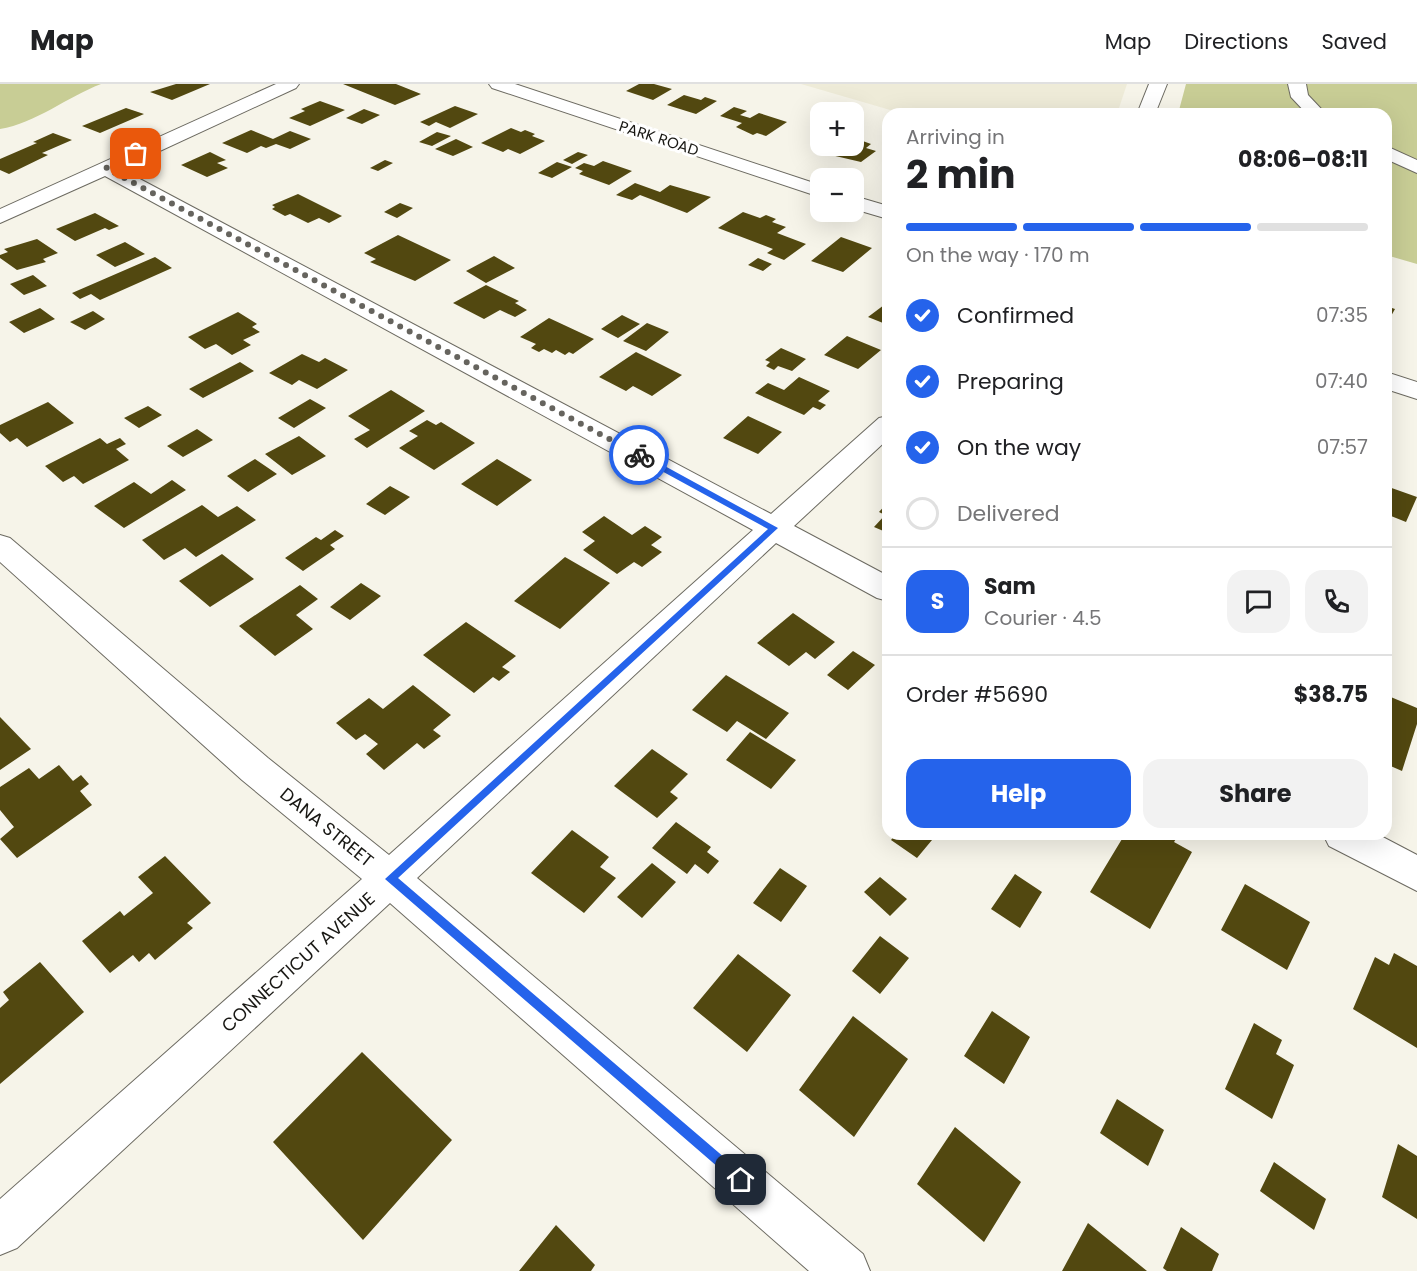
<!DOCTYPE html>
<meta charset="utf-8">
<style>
:root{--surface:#fff;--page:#f2f2f2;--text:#202124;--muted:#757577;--line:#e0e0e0;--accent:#2563eb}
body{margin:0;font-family:Poppins,sans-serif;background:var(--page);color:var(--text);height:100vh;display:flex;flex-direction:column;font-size:22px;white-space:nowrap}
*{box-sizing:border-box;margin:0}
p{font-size:20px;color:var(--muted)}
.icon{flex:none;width:33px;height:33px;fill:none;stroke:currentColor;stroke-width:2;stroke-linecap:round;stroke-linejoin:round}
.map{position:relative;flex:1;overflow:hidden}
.panel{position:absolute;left:882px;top:24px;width:510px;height:732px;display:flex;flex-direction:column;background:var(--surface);border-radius:18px;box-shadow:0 6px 24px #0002}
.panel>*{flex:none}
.controls{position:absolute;left:810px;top:18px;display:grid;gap:12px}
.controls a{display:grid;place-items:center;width:54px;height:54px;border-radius:12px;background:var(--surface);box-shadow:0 6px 24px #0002;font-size:30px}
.pin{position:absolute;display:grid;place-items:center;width:51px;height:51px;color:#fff;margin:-26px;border-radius:12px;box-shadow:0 3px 9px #0006}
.courier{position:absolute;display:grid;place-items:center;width:60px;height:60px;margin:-30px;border:4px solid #2563eb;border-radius:50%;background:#fff;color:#222;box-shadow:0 2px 8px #0007}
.head em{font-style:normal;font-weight:700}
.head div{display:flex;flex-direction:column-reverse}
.head{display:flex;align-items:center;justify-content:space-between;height:102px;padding:0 24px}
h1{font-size:39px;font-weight:700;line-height:45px}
.bar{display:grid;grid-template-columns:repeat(4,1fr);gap:9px 6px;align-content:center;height:72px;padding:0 24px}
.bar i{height:8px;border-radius:4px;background:var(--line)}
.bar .on{background:var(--accent)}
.bar p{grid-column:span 4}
.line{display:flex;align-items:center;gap:15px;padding:0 24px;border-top:2px solid var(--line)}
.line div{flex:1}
.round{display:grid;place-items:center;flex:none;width:63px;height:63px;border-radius:18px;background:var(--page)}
ol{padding:0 24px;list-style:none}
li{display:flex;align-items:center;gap:18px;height:66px}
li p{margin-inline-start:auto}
li .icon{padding:6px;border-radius:50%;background:var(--accent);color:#fff;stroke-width:4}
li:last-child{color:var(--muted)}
li i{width:33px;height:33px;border:3px solid var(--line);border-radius:50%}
.button{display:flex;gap:12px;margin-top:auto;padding:12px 24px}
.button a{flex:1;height:69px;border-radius:18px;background:var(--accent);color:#fff;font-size:24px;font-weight:700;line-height:69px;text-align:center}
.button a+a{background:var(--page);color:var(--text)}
header{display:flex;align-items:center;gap:36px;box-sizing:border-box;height:84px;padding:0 30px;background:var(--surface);border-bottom:2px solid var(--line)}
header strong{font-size:28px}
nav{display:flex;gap:33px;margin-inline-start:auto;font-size:21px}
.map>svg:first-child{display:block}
.built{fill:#eeebd8}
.green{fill:#c8cd95}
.building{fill:#524810}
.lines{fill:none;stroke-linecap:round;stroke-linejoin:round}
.minor-casing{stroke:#6c6a61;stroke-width:2}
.minor{fill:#fff;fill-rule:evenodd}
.route{fill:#2563eb}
.done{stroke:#66645e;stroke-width:6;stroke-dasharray:0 10.8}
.labels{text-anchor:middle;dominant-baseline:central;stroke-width:6;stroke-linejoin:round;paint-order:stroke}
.far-street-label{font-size:15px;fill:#181713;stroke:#fff}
.street-label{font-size:18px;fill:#181713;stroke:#fff}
</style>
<header>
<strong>Map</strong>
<nav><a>Map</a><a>Directions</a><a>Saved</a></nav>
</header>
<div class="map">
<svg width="1417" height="1187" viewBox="0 0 1417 1187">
<rect width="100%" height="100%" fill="#f6f4e9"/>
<!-- built -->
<path class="built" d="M801,0H1127L1117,30H904Z"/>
<!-- green -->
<path class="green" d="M0,0H101C67,13 36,39 0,45Z
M1186,0H1417V180L1386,171V30H1178Z"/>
<!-- building -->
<path class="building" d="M176,0H210L172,16L150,8Z
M343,0H396L421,10L395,21Z
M639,0H654L672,5L653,16L626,7Z
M684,11L701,16L705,13L717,17L696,30L667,21Z
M320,17L345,26L310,42L289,34L305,27L301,25Z
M455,22L478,30L450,44L436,38L429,42L420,38Z
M734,23L747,27L740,31L750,34L759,29L787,38L766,52L757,49L753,51L736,43L742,39L720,32Z
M126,24L144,30L100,49L82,42Z
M364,25L380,31L362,40L346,34Z
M511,44L521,48L525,46L535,50L532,52L545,57L520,70L508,65L503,68L481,59Z
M251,46L273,55L290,47L311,55L290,65L276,60L266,64L261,62L247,69L222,59Z
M437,48L451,52L432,62L419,58Z
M53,49L72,56L42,69L48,71L9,90L0,86V75L37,59L33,58Z
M854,51L863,54L860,56L871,60L866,64L876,67L861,78L814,67L823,62H854Z
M456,55L473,63L453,72L435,65Z
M210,68L226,76L217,79L228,84L207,93L181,81Z
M578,68L588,71L572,80L563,76Z
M385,76L393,79L378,87L370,84Z
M603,77L632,87L609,101L579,90L583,87L575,84L584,79L594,82Z
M557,78L572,83L552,94L538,89Z
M635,99L660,108L670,101L711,113L687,129L640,111L632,116L616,111Z
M298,110L342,132L329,139L319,134L308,139L290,130L285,132L272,125L275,123L272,121Z
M400,119L413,124L397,134L384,128Z
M743,128L760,134L766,131L776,135L772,138L786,143L777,149L806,160L784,176L767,169L773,165L718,144Z
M95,129L119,142L109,146L105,144L75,157L56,145Z
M398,151L451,176L415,197L370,178L376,175L364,169Z
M841,153L872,164L843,188L811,177Z
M37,155L58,169L43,175L46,178L17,186L0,174V171L8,168L4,165Z
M125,158L145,170L115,183L96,171Z
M494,172L515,184L486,199L466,187Z
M155,173L172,184L100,216L91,210L80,215L72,209Z
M758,174L772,180L763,187L748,181Z
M33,191L47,202L24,211L10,200Z
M486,201L519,217L515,219L527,226L515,233L500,226L484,235L453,219Z
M888,218V241L868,233Z
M1386,222L1395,225L1386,241Z
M40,224L55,235L24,249L9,238Z
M93,227L105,235L85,246L70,238Z
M238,228L257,240L252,243L260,248L243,256L251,261L232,271L216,260L205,265L188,253Z
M622,231L640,240L618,254L601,245Z
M549,234L594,255L573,270L569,268L565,271L556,266L552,269L544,265L539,268L531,264L536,260L520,253Z
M647,239L669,248L646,267L623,257Z
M847,252L881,266L858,285L824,271Z
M781,264L806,275L792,287L778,282L774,286L766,282L770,278L765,276Z
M636,268L682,291L652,312L633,302L626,307L599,293Z
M302,270L319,278L325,274L348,286L317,305L299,296L292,301L269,289Z
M240,278L254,287L203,314L189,305Z
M799,293L830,307L818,317L826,321L820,326L813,323L804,331L755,309L768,299L784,306Z
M391,306L425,327L367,364L354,355L370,346L348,332Z
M310,315L326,324L294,344L278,334Z
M48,318L74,339L27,363L17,354L10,358L0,349V341Z
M148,322L162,331L139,344L124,334Z
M748,332L782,348L758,370L723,354Z
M427,336L436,341L441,338L475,359L434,386L399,364L418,352L409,347Z
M197,345L213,356L183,373L167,362Z
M299,352L326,372L292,391L265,370Z
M100,354L107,360L120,354L126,360L116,365L129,376L83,400L74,392L63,398L45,382Z
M255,375L277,390L248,408L227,392Z
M497,375L532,396L497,422L461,400Z
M172,396L186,406L124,444L94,422L134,398L151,410Z
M390,402L410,413L385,431L366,420Z
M1386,402L1417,413L1406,438L1386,430Z
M888,418V449L874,443L885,431L879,428Z
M202,421L218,433L237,422L256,436L196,473L185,464L164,476L142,456Z
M604,432L632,451L645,442L662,453L651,461L662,468L642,483L634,478L617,490L583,466L595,457L582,448Z
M335,446L344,452L330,461L335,465L303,487L285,474L316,453L321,456Z
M222,470L254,495L210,523L179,497Z
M565,473L610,499L560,545L514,517Z
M361,499L381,512L350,536L330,523Z
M300,501L318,515L296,531L313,545L275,572L239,542Z
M793,529L835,558L815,575L806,568L789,582L757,559Z
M466,538L516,572L502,583L510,588L499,597L493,593L474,609L423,571Z
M853,567L875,581L848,606L827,591Z
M726,591L789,629L766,655L737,637L727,648L692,626Z
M413,601L451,631L433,646L441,652L424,665L417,659L384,686L366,670L378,660L365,650L356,656L336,639L369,614L383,625Z
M1386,611L1417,624V640L1402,687L1386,680Z
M0,633L31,665L0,686Z
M750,648L796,676L771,705L726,676Z
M652,665L688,690L670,708L678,714L657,734L614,702Z
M59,681L73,697L81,691L89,700L80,707L92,721L17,774L0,755L14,743L0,726V703L29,684L39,695Z
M676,738L711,763L707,768L719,777L708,790L695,780L687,790L652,764Z
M572,746L609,773L600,783L616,794L584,829L531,789Z
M896,750H937L917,774L891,756Z
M1125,750H1179L1174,758L1192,768L1150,845L1090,808Z
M165,772L211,819L187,839L193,844L155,876L149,869L139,878L133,871L110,889L82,857L120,827L124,832L153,809L138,793Z
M652,779L676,798L642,834L617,813Z
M780,784L807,802L781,838L753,819Z
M1015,790L1042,808L1020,844L991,825Z
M880,793L907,815L890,832L864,808Z
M1245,800L1310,838L1287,886L1221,846Z
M880,852L909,874L880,910L852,887Z
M1394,869L1417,882V964L1353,925L1375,873L1389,881Z
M738,870L791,911L747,968L693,924Z
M40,878L84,928L0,1000V924L9,916L3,908Z
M992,927L1030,953L1004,1000L964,972Z
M853,932L908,975L854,1053L799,1006Z
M1254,939L1282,956L1276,970L1294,981L1272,1035L1225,1005Z
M362,968L452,1056L363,1156L273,1058Z
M1117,1015L1164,1046L1148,1082L1100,1049Z
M955,1043L1021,1098L984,1158L917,1100Z
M1398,1060L1417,1072V1135L1382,1113Z
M1274,1078L1326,1115L1314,1146L1260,1107Z
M1088,1139L1147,1187H1062Z
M556,1141L595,1181L591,1187H519Z
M1181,1143L1219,1170L1212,1187H1167L1163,1184Z"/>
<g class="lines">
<!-- minor casing -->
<g class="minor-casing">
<path id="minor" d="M276,0H299L296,4L121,85L771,430L879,334L888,332V355L794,442L888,492V517L877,514L776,459L417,794L863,1170L870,1187H809L390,819L17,1164L0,1171V1115L362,795L242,696L0,478V451L10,454L268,674L389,771L753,446L105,92L0,139V125Z
M489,0H515L820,101V113L492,4Z
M1149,0H1167L1155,30H1137Z
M1288,0H1306L1308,11L1326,30H1307L1291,13Z
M1386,62L1417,76V89L1386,75Z
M854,112L888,122V135L854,125Z
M1386,288L1417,298V315L1386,305Z
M1323,750H1377L1417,771V807L1329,762Z"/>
</g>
<!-- minor -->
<use href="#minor" class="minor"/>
</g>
<!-- route -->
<path class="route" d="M636,369H641L778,444L398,794L746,1092L748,1096L746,1101L741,1103L385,795L768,445L636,373Z"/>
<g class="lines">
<!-- done -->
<path class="done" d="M136,70L106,84L639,371"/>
</g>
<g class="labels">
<!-- far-street labels -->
<g class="far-street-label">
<text transform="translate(659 54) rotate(18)">PARK ROAD</text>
</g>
<!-- street labels -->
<g class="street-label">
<text transform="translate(327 743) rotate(39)">DANA STREET</text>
<text transform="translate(298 878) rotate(-42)">CONNECTICUT AVENUE</text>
</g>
</g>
</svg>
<div class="controls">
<a>+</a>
<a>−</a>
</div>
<div class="pin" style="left:136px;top:70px;background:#ea580c"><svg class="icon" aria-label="bag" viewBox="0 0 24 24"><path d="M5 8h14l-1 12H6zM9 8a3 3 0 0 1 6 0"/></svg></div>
<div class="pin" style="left:741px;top:1096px;background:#1f2937"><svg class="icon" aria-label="home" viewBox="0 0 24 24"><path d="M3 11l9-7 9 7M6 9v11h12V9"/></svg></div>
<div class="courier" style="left:639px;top:371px"><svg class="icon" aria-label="bike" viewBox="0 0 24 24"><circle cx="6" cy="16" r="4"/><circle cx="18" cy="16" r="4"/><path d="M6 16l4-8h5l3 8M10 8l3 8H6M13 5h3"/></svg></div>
<section class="panel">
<div class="head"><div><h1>2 min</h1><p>Arriving in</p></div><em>08:06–08:11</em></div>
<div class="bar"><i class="on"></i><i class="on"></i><i class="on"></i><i></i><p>On the way · 170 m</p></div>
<ol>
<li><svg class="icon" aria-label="check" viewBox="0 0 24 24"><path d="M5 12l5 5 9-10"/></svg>Confirmed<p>07:35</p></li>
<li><svg class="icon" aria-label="check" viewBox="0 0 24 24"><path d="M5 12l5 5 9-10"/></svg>Preparing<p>07:40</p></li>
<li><svg class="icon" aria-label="check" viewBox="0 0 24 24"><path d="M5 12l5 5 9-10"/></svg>On the way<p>07:57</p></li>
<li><i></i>Delivered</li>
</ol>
<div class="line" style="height:108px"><b class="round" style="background:var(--accent);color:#fff">S</b><div><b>Sam</b><p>Courier · 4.5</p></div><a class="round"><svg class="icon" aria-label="chat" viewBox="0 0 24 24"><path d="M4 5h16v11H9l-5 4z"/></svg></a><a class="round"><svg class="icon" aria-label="phone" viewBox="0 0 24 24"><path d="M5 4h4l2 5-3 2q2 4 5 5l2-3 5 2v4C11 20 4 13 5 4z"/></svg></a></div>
<div class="line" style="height:78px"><div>Order #5690</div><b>$38.75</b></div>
<div class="button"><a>Help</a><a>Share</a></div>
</section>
</div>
